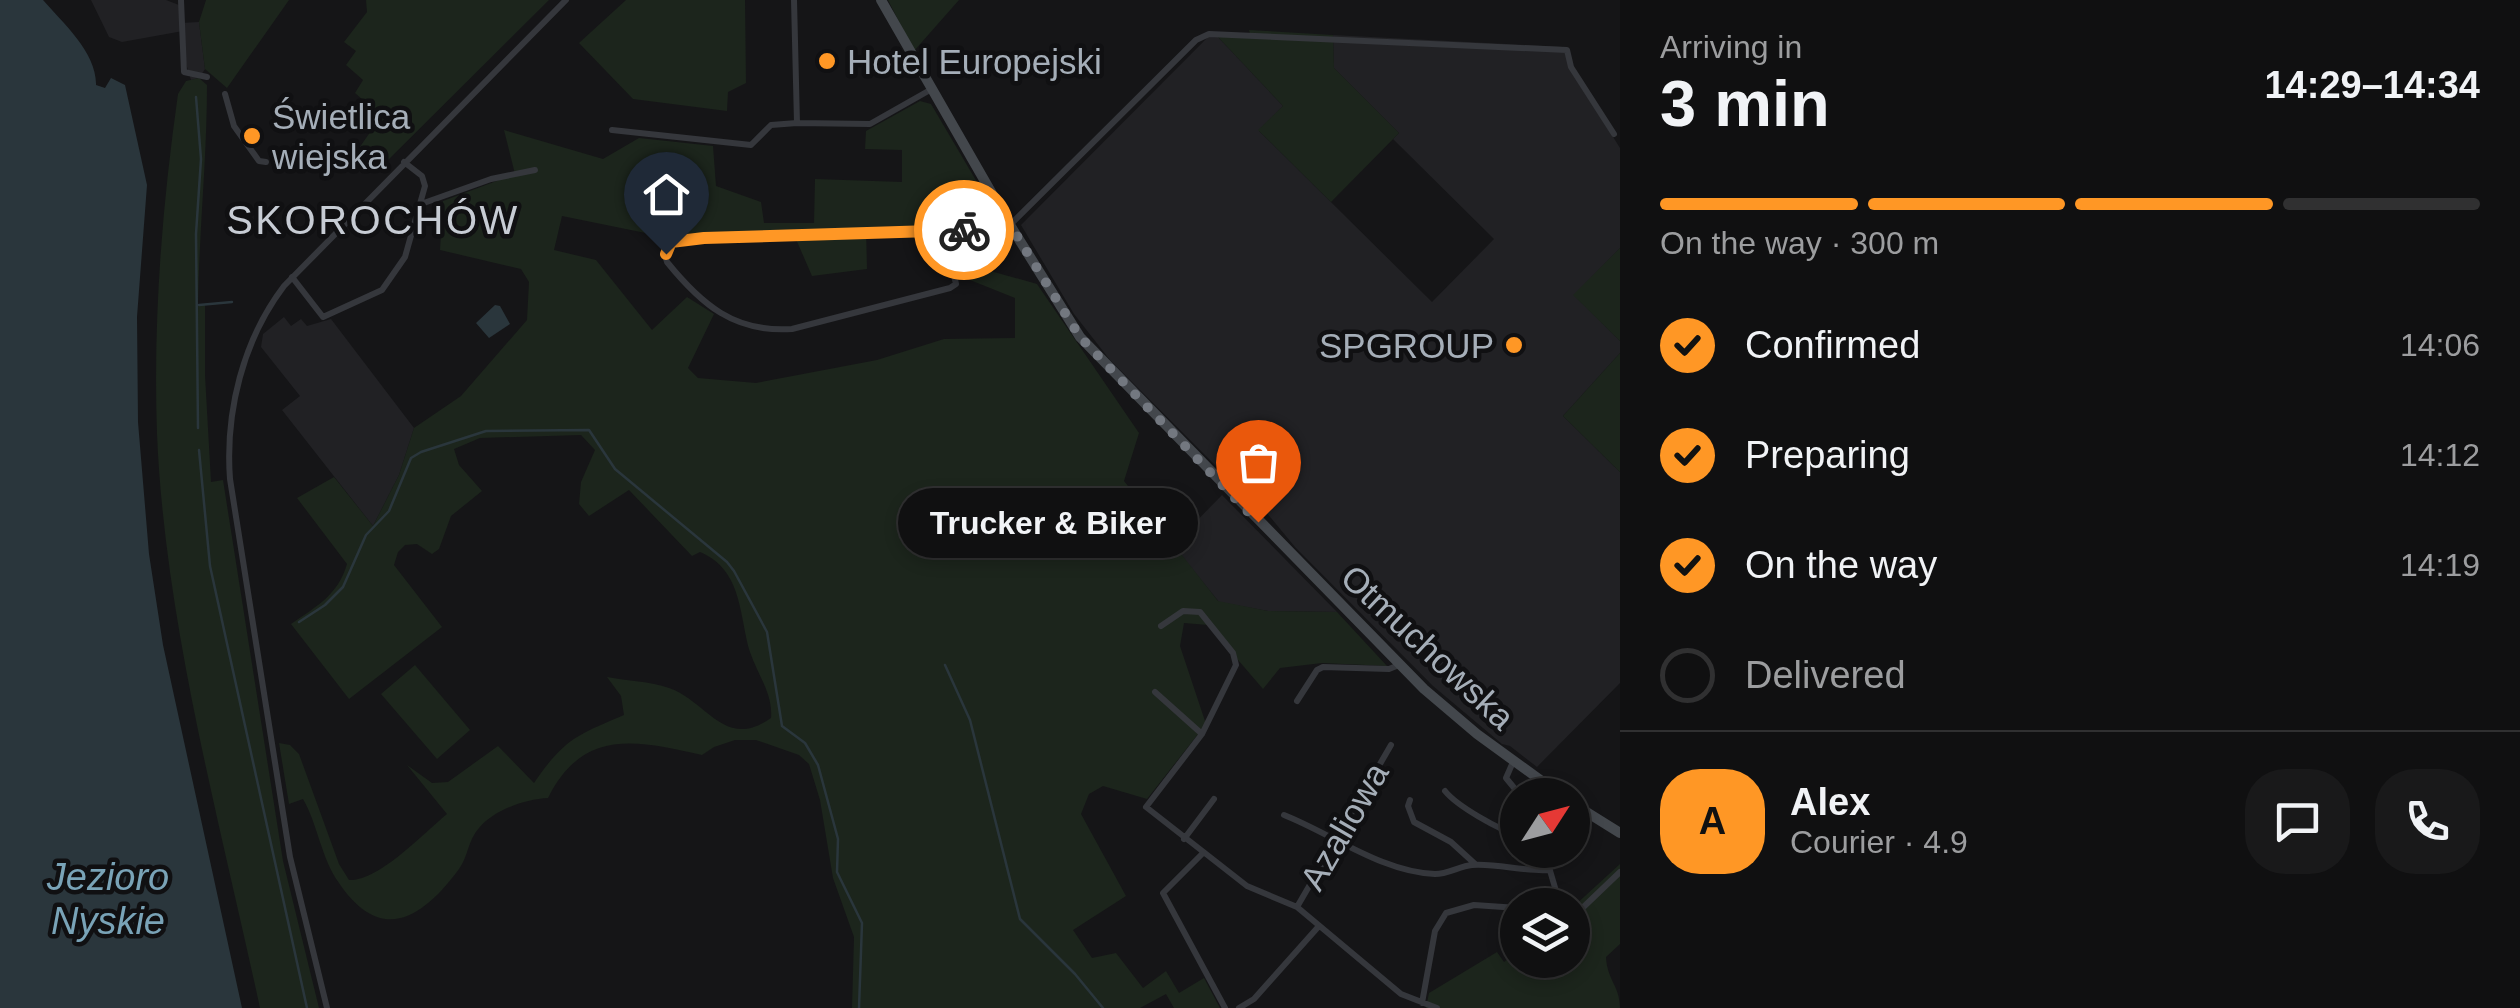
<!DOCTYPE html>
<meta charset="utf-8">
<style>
:root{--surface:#101011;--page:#19191a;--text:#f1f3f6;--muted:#9c9d9f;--line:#303031;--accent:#ff9725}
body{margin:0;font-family:Helvetica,sans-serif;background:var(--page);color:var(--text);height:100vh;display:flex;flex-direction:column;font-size:38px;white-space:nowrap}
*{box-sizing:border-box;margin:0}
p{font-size:32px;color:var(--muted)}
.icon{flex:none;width:55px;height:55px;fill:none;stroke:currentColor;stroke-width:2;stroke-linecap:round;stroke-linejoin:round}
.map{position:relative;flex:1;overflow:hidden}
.drawer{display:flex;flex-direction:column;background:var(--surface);width:900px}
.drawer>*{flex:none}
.needle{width:65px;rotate:54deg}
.fabs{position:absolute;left:1500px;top:778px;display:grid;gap:20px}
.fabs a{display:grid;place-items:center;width:90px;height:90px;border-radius:50%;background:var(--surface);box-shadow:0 5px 15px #0003,0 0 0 2px var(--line);font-size:50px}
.pin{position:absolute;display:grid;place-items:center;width:85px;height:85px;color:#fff;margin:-102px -42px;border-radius:50% 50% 50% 0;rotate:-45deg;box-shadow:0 0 10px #0007}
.pin .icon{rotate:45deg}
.courier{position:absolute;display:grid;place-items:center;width:100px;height:100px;margin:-50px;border:8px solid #ff9725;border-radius:50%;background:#fff;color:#222;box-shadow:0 2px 12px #0007}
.bubble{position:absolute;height:70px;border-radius:35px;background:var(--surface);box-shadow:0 5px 15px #0003,0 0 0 2px var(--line);font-size:32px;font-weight:800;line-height:70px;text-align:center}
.overview em{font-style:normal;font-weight:800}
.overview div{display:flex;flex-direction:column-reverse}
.overview{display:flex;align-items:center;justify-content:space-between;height:170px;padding:0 40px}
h1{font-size:65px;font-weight:800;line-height:75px}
.bar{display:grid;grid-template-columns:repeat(4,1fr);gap:15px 10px;align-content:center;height:120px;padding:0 40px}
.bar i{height:12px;border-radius:8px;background:var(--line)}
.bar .current{background:var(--accent)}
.bar p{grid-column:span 4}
.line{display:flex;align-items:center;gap:25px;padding:0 40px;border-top:2px solid var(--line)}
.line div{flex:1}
.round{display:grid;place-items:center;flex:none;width:105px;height:105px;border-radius:40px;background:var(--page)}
ol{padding:0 40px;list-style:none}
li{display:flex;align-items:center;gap:30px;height:110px}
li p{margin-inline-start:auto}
li .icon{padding:10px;border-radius:50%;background:var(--accent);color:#111;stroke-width:4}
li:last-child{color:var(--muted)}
li i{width:55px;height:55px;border:5px solid var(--line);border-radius:50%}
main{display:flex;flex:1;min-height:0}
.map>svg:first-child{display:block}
.built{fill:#212124}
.green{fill:#1c251c}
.water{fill:#2a363c}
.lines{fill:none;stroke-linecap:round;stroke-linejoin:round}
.stream{stroke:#2a363c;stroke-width:2.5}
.street{stroke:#35373c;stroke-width:6}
.secondary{stroke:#43474c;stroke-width:10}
.done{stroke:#737880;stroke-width:10;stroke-dasharray:0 18}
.route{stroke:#ff9725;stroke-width:12}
.poi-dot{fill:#ff9725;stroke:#101012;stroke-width:4}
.labels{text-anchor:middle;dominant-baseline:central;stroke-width:9;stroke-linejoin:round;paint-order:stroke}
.poi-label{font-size:35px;fill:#a5aeb8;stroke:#101012;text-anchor:start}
.street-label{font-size:35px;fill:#a5aeb8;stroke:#101012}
.water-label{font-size:38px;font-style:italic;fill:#79a3b7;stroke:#101012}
.quarter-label{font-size:40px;letter-spacing:2.5px;fill:#c7ccd4;stroke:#101012}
</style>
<main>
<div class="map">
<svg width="1620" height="1008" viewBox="0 0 1620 1008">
<rect width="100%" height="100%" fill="#151517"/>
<!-- built -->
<path class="built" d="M91,0H166L179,5L181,23L199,22L205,69L199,78L191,80L184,57L183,31L122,42L109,37Z
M1333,35L1563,47L1570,68L1620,148V248L1574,295L1620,341V353L1563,416L1620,472V683L1537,767L1510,746L1502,744L1433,686L1295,547L1256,500L1252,502L1110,360L1074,314L1021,225L1208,37H1218L1283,106L1259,131L1432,302L1494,239L1393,139L1399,133L1334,68Z
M284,317L291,326L301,319L307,326L331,319L414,428L399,475L373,526L282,410L300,396L261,347L263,334Z
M1222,495L1337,612L1268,611L1219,602L1173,545Z"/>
<!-- green -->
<path class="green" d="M206,0H289L227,88L205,69L199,22Z
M366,0H549L377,171L357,151L371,131L352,115L363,100L355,93L363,80L346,65L356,51L344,42L367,12Z
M626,0H745L746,83L728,92L727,111L633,99L579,43Z
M888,0H959L914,51Z
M1249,30L1333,35L1334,68L1399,133L1331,202L1258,130L1283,106L1218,37H1251Z
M199,78L207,85C207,159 199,231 198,305H205V375L211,482L223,480L283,861L319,1008H260C220,822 165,624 157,434C153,319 162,207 178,94L186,81Z
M920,101L931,104L994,211L972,225L866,227L867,269L812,276L792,230L670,238L562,216L554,250L596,260L652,330L687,297L714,314L688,368L698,378L756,383L877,360L944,339L1015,338V298L970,280L987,270L1037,284L1139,433L1124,481L1218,601L1268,611L1337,612L1387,666L1322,663L1280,668L1263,689L1208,625L1184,623L1180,646L1206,724L1147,799L1103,786L1089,794L1081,814L1126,896L1073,930L1092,958L1116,953L1143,988L1166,971L1179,993L1204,978L1220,1008H1174L1166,994L1140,1008H852L854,937L833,878L820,800L809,764L799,755L756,740H735L714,747L702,755C636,740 583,728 548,798C525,799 494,810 479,828C468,840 468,857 459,869C422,919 381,945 339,883C321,858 318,825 303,799L289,804L279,743L290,745L299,754L339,864L349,880C378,882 424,833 447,814L407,765L432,783L448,782L498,746L534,783C564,739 577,735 624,715L621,696L607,677C627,681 650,681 669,688C707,701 725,751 771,718C773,693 758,676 750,652C739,616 743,570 700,552L692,556L629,490L589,516L579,504L581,482L595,450L581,435L480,438L454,449L459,465L482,491L451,516L439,549L432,554L417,544L405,545L398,552L394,565L442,627L349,699L291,624C317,606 338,595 347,564L297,498L334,477L373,526L399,475L414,428L461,396L527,320L529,282L521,269L440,250L443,201L515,174L504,130L603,159L639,138L713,146L716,186L761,202L764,223H814L815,179L902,182V150L865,149L866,131Z
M1620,248V341L1573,295Z
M1620,353V472L1563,416Z
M415,665L470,730L437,759L381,694Z
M1620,864V944L1606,957C1607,980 1620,986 1620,1008H1426L1429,993L1497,952L1504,962L1517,952L1518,960H1572L1573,907Z"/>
<!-- water -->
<path class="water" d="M0,0H43C63,23 97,53 96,85L105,88L111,78L125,85L147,185L137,317L138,422L149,554L163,645L242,1008H0Z
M495,305L500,306L510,324L489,338L476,323Z"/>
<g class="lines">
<!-- stream -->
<path class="stream" d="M196,97L201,159L196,234L198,428
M199,305L232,302
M199,450L210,566L307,1008
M299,622L325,605L343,587L366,535L389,511L411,458L421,452L486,431L589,430L615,469L727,562L734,571L767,632L782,726L805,743L818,765L838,839L837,872L862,923L859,1008
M945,665L970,720L1020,919L1075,974L1103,1008"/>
<!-- street -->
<path class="street" d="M181,0L184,72L207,77
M225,94L234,126L259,161L266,162
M797,123L870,124L930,90
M612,130L751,145L771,125L797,123L794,0
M421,204L491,179L535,170
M1011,224L1196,40L1209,34L1567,50L1571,67L1614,134
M944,231L704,238L671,241L665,255L667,262C701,304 734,333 792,329L950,288L956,284L944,231L972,230L1002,212
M292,277L323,317L382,290L405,257L425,186L422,176L404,162
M1161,626L1183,611L1200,612L1233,653L1236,665L1202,734L1146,807L1247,886L1297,907L1401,994L1437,1008
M1155,692L1202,734
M1297,701L1317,670L1323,667L1389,669L1399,665
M1513,762L1506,778L1520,795
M1445,791C1457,806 1499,830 1518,835
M1410,800L1408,806L1414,822L1451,842L1474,863
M1284,815C1332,834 1382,872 1435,874C1448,874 1460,866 1472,865C1497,863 1524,872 1549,870
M1184,839L1214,799
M1544,850L1556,891V905
M1202,854L1163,893L1225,1008
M1297,907L1391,745
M1572,918L1620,872
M1422,1003L1435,931L1446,913L1474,905L1518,908
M327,1008L290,857L230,479C225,412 243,340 284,286L566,0
M1239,1008L1254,999L1319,926"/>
<!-- secondary -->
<path class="secondary" d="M881,0L1010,225L1080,337L1424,689L1477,734L1561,795
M1572,803L1620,833"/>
</g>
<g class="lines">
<!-- done -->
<path class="done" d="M964,230H972L1002,212L1080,337L1258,522"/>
<!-- route -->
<path class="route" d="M666,254L671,242L704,238L964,230"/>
</g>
<!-- markers -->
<g class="poi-dot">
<circle cx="827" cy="61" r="10"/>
<circle cx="252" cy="136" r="10"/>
<circle cx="1514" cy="345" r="10"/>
</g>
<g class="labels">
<!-- poi labels -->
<g class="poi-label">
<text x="847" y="61">Hotel Europejski</text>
<text x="272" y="116">Świetlica<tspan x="272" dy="40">wiejska</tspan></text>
<text x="1494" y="345" text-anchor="end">SPGROUP</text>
</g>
<!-- street labels -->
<g class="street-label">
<text transform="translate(1428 647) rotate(43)">Otmuchowska</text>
<text transform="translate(1344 826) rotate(-60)">Azaliowa</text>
</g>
<!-- water labels -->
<g class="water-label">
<text x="108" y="877">Jezioro<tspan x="108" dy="44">Nyskie</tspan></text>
</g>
<!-- quarter labels -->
<g class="quarter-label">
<text x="373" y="220">SKOROCHÓW</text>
</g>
</g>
</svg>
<div class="fabs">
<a><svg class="needle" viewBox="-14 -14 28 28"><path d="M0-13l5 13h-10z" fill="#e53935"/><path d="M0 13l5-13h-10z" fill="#9c9d9f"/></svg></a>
<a><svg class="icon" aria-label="layers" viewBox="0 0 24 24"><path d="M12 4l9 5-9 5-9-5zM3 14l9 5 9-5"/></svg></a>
</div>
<div class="pin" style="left:1258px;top:522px;background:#ea580c"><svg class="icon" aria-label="bag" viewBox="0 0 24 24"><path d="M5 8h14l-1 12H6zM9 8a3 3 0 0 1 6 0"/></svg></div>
<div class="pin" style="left:666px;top:254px;background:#1f2937"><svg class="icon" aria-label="home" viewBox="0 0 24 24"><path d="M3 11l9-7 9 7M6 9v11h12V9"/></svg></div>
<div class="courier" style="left:964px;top:230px"><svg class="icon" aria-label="bike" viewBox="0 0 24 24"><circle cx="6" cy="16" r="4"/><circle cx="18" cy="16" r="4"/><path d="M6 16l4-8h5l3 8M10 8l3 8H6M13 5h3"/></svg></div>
<div class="bubble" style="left:898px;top:488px;width:300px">Trucker &amp; Biker</div>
</div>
<section class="drawer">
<div class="overview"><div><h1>3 min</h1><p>Arriving in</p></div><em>14:29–14:34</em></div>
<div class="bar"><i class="current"></i><i class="current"></i><i class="current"></i><i></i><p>On the way · 300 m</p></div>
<ol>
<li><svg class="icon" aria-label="check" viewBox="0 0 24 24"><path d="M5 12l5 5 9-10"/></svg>Confirmed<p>14:06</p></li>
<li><svg class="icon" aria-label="check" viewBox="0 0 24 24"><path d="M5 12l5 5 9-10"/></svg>Preparing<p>14:12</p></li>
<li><svg class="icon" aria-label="check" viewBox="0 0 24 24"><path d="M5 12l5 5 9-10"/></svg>On the way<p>14:19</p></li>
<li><i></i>Delivered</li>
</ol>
<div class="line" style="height:180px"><b class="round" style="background:var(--accent);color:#111">A</b><div><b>Alex</b><p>Courier · 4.9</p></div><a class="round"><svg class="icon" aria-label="chat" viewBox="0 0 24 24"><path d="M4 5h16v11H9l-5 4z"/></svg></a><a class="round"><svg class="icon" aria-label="phone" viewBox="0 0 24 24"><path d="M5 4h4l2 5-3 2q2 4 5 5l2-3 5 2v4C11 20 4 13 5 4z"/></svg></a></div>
</section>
</main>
